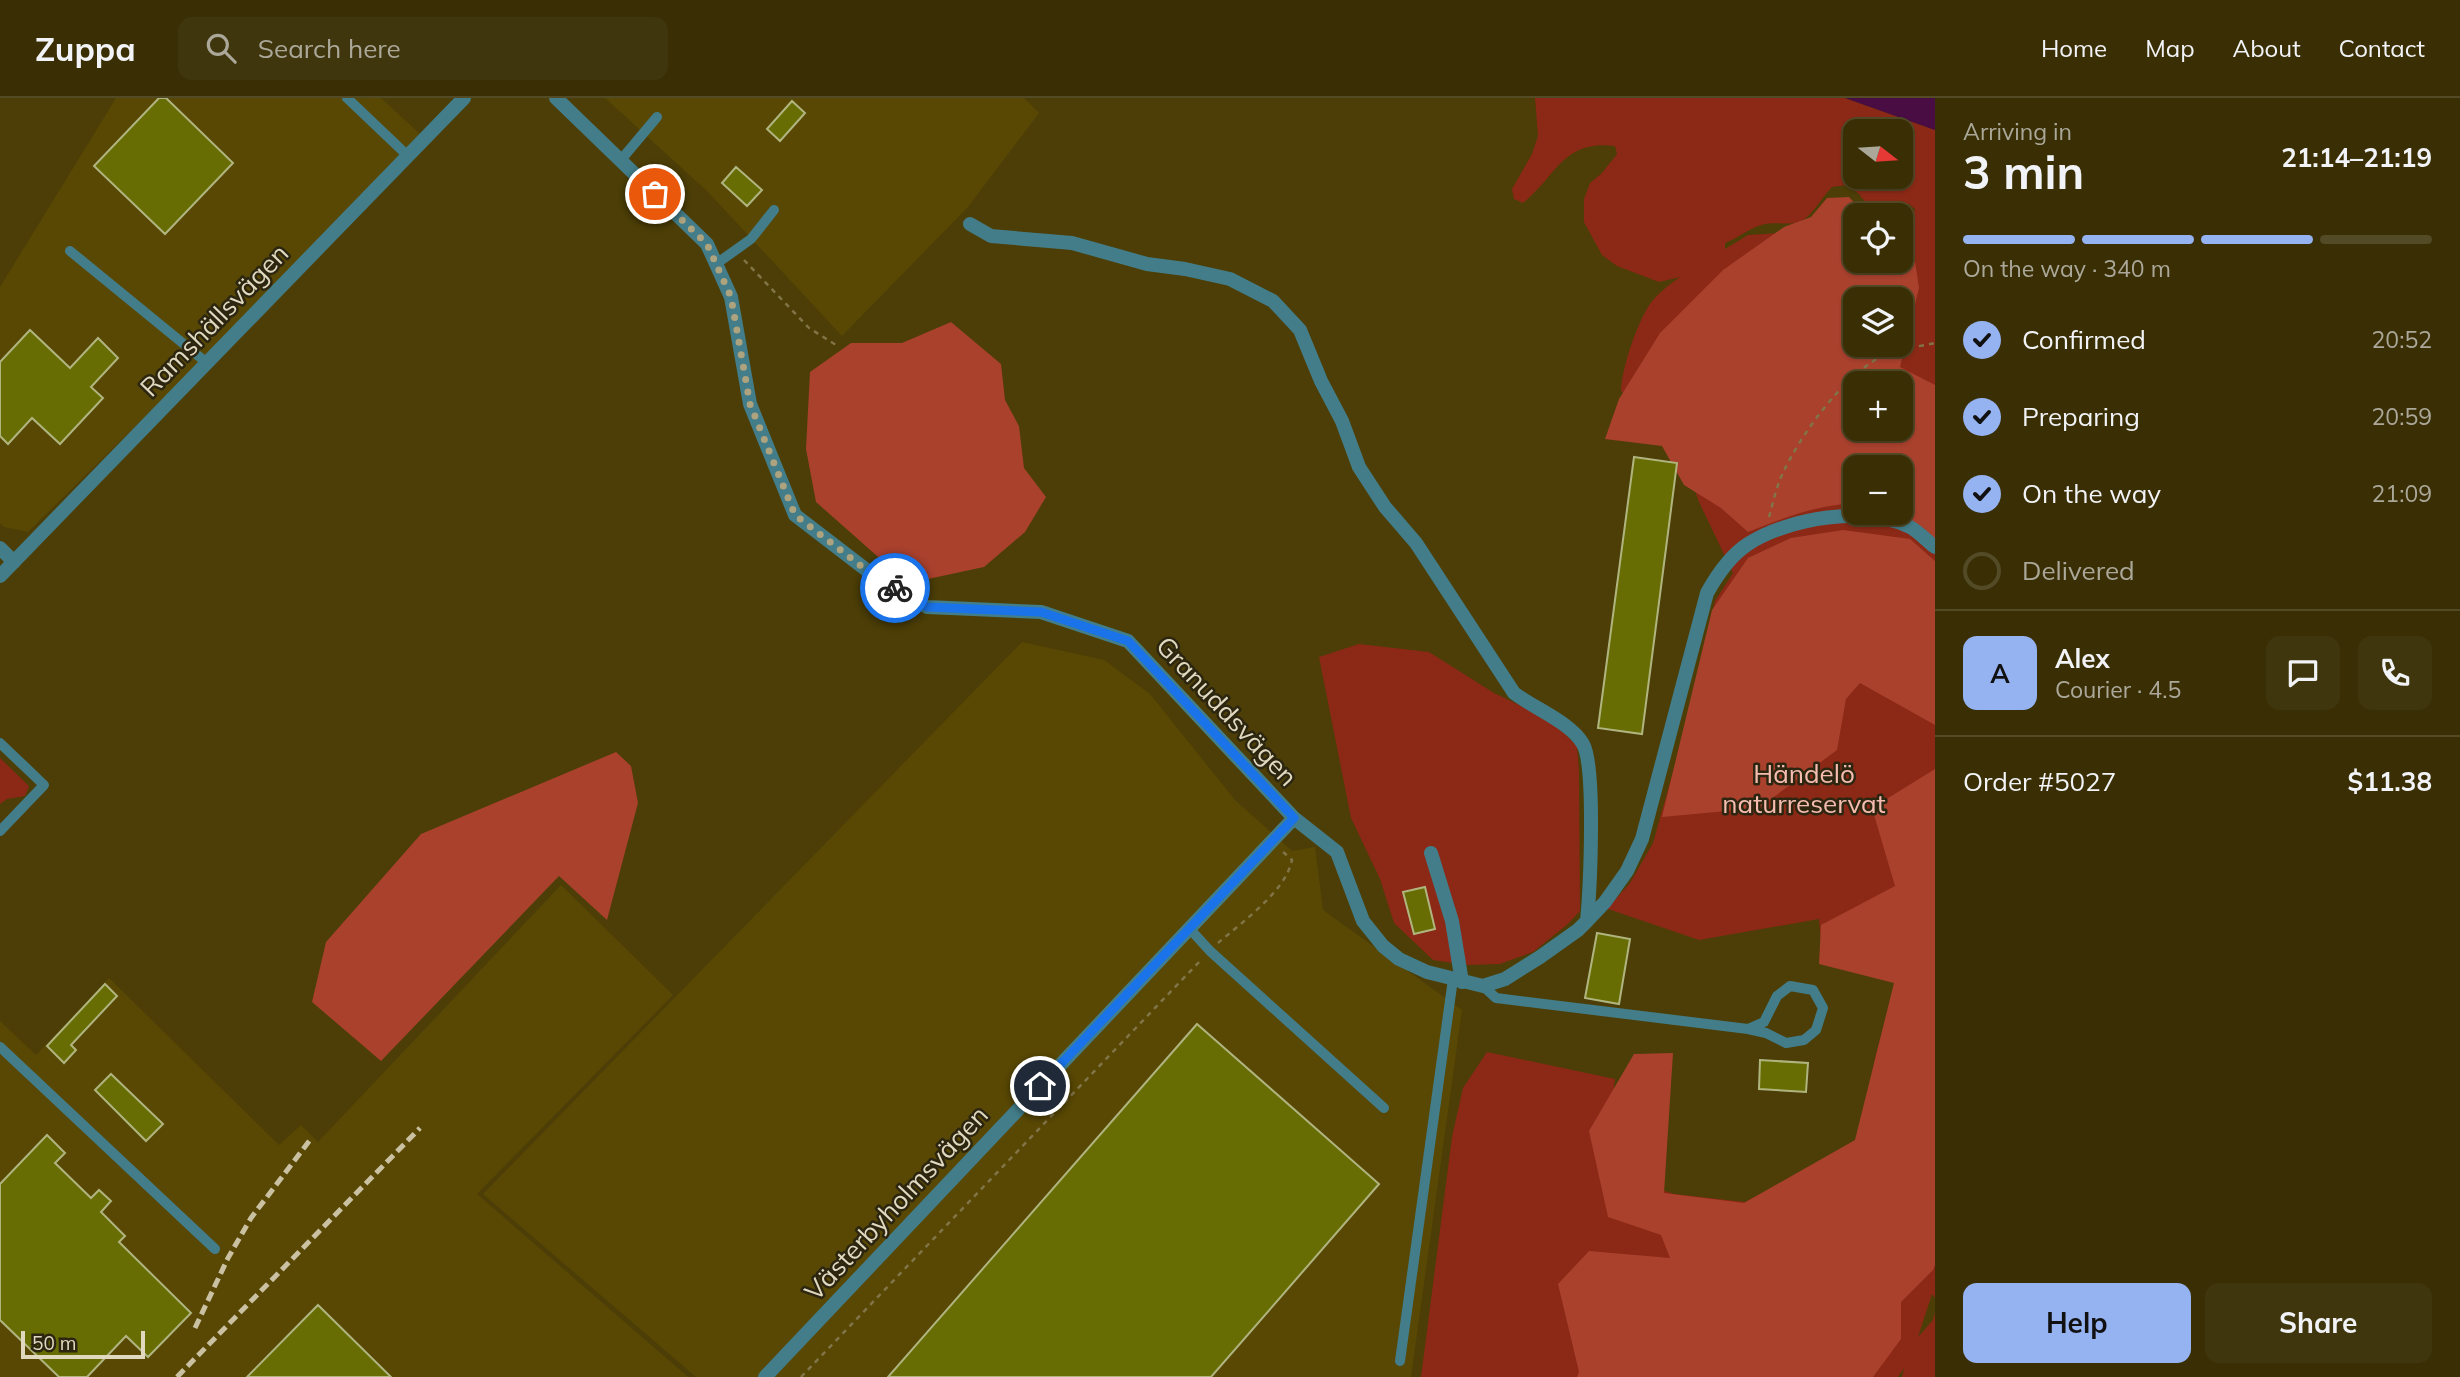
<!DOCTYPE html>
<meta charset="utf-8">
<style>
:root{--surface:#392e04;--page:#40360e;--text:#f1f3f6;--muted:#aba89a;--line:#534a26;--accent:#95b2f1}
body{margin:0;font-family:Mulish,sans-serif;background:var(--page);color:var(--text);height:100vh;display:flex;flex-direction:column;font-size:26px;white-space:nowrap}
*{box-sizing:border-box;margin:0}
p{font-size:23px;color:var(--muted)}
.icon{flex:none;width:38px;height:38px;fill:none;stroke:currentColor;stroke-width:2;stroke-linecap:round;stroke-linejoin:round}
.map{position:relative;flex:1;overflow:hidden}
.panel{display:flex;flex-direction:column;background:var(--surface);width:525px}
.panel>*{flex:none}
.needle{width:46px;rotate:107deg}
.buttons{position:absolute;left:1843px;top:21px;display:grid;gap:14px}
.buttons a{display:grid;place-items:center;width:70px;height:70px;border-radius:14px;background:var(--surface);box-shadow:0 2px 5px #0004,0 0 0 2px var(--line);font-size:35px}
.scale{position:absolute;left:21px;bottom:18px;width:124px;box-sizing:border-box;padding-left:7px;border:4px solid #e1d9bf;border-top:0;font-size:19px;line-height:24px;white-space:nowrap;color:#e1d9bf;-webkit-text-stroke:5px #2c2611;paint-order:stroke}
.pin{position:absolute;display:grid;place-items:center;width:60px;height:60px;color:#fff;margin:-30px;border:4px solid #fff;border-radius:50%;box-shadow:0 2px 7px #0007}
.courier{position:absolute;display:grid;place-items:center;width:70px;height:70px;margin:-35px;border:5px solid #1a73e8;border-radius:50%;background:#fff;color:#222;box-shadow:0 2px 9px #0007}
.headline em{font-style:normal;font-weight:700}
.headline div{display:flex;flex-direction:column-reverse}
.headline{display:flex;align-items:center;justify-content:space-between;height:119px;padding:0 28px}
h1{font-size:46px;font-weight:700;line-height:52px}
.bar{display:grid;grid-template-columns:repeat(4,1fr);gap:10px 7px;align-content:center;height:84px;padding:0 28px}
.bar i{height:9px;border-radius:5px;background:var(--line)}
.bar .current{background:var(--accent)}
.bar p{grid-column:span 4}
.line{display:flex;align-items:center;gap:18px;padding:0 28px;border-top:2px solid var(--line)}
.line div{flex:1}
.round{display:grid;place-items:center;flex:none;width:74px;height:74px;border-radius:14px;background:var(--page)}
ol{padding:0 28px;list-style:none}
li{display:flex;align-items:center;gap:21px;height:77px}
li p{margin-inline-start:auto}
li .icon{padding:7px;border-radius:50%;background:var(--accent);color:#111;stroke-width:4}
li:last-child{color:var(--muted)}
li i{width:38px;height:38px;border:4px solid var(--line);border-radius:50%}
.button{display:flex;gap:14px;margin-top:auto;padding:14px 28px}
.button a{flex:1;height:80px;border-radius:14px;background:var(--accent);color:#111;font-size:28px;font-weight:700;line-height:80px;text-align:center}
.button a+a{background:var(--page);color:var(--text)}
header{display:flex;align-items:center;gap:42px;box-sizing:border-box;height:98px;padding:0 35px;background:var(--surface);border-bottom:2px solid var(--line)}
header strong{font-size:33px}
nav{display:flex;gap:38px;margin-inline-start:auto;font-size:24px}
.search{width:490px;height:63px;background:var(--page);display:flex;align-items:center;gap:18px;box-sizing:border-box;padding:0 24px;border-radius:14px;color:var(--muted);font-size:26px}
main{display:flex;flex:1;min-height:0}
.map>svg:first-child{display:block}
.built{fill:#594804}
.green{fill:#8b2916;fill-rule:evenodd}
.forest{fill:#a9412d;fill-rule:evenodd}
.water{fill:#490c43}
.building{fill:#686d03;stroke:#b0b580;stroke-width:2}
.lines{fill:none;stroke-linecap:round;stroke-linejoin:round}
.path{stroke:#817548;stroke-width:2.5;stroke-dasharray:5 5;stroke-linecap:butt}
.lane{stroke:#427d89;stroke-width:10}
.street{stroke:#427d89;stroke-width:14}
.rail{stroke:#cac1a2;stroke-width:5;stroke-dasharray:10 5;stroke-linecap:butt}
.done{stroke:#ada37e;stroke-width:7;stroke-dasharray:0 12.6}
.route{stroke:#1a73e8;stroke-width:9}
.labels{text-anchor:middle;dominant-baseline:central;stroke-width:5;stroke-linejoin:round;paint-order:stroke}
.street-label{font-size:26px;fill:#e1d9bf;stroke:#2c2611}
.park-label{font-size:26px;fill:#f5bcaf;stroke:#2c2611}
</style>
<header>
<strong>Zuppa</strong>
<div class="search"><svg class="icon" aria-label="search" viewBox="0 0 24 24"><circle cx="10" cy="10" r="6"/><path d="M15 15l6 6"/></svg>Search here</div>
<nav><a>Home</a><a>Map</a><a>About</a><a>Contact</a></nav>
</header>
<main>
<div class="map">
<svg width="1935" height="1279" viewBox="0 0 1935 1279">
<rect width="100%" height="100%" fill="#4c3e06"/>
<!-- built -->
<path class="built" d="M116,0H381L420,36L172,292L28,434L4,429L0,425V189Z
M605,0H1024L1039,15L968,109L842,238L708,94Z
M1022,544L1104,562L1150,596L1235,702L1292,753L1315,749L1323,812L1462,912L1411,1279H696L483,1096Z
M561,787L673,897L477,1096L688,1279H0V923L36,957L109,880L279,1047L301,1027L318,1044Z"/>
<!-- green -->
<path class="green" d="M1535,0H1845L1935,32V1200L1932,1196L1918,1239L1933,1222L1935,1214V1279H1902L1904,1270L1898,1279H1421L1452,1039L1463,990L1487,954L1615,981L1608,1032L1640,1085L1674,1096L1745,1104L1858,1044L1876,956L1896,883L1823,865L1819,821L1699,842L1608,811L1606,812L1630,785L1653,745L1685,631L1715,503L1733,475L1699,404L1675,335L1621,293C1622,269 1636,229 1648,209C1656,196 1669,187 1680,179L1659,184L1617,168L1602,157L1584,124V101L1590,85L1602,75L1617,56L1615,48C1562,42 1558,77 1523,105L1514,101L1512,91L1532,56L1538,38ZM1855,33H1900V79H1855ZM1847,87L1859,96L1875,117L1909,106L1916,112L1900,117V163H1855V130L1748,137L1725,151V145C1739,140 1750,129 1765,126C1779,123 1795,130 1807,119C1817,110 1823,98 1832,89ZM1855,201H1900V247H1855ZM1855,285H1900V331H1855ZM1855,369H1900V415H1855Z
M1359,546L1429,554L1494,595L1551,622L1577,648L1579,672L1580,813L1568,826L1533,854L1500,866L1467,867L1433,862L1394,825L1380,781L1351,720L1319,559Z
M0,660L29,688L25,698L7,701L0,706Z"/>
<!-- forest -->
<path class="forest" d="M1849,99L1866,117H1855V163H1900L1901,122L1909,123L1919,190L1900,269L1935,287V441L1922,429L1887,415H1900V369H1855V405C1817,407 1783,420 1748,434L1721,410L1684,387L1662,348L1605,341L1619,301L1660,235L1723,172L1784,129L1811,119L1827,100ZM1855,201H1900V247H1855ZM1855,285H1900V331H1855Z
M951,224L1001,266L1005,302L1019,328L1024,370L1046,399L1025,434L984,469L928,481L885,465L816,404L806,351L810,274L851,245H902Z
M1843,432L1910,441L1935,463V627L1860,585L1846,601L1837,652L1759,710L1662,719L1712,512L1748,460L1791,440Z
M616,654L631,668L638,705L607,822L559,778L381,963L312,904L326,844L421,736Z
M1935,671V1167L1933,1172L1901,1204V1241L1873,1279H1577L1579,1274L1558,1186L1589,1153L1670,1160L1661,1137L1608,1119L1589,1033L1634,956L1673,955L1664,1095L1744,1105L1855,1042L1894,885L1819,866L1821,827L1895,788L1872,710Z"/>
<!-- water -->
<path class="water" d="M1845,0H1935V32Z"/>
<!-- building -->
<path class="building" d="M159,0H166L233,65L165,136L94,68Z
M792,3L805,15L780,43L767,31Z
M736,69L762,92L747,108L722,85Z
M30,232L70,270L98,240L118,260L91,289L103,300L60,346L32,320L8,346L0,338V264Z
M1634,359L1677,365L1642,636L1598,630Z
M1425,789L1435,831L1414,836L1403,794Z
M1597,835L1630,841L1619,906L1585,900Z
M105,886L117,898L71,947L76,952L64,965L47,948Z
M1197,926L1379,1086L1211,1279H888Z
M1760,962L1808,965L1806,994L1759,991Z
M111,976L163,1026L146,1043L95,992Z
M47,1037L65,1055L55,1065L91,1100L99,1092L111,1103L101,1114L125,1138L119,1144L191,1215L148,1259L126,1238L87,1279H59L0,1222V1086Z
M318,1207L391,1279H247Z"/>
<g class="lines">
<!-- path -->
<path class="path" d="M744,162L809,230L836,247
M1769,419C1773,405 1776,390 1782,377C1800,337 1843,278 1882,258C1897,250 1919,249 1935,245
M1218,845C1241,825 1286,793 1292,762L1282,753
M801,1279L1201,862"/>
<!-- lane -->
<path class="lane" d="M347,0L408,58
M620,63L657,19
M70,153L207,265
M716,166L751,141L774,112
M0,645L44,687L0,733
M1189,830L1210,853L1384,1010
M1483,888L1496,900L1748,931L1766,935L1786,945L1804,942L1816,932L1823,910L1813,892L1790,888L1777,898L1764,924L1748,931
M0,949L215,1151
M1400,1263L1453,881"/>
<!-- street -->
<path class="street" d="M556,0L707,146L731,199L750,306L795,417L873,477L927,509L1041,514L1128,543L1294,720L1337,754L1363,823L1383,848L1399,861L1427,874L1483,888L1505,881L1540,859L1578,832L1587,823L1605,804L1627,773L1642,741L1707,495C1717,477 1731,457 1748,446C1788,420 1866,407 1910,429C1919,434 1927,443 1935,449
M970,126L991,138L1072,145L1147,166L1185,171L1230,181L1273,203L1300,232L1321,283L1342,323L1359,369L1385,409L1416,445L1514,595C1535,611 1570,624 1583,646C1596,669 1590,792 1587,823
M0,450L14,464
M0,478L464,0
M1431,755L1452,823L1462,884
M765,1279L1294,720"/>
<!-- rail -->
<path class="rail" d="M195,1230L228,1160L251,1120L310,1042
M177,1279L420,1030"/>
</g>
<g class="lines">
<!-- done -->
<path class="done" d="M655,96L707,146L731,199L750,306L795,417L873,477L895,490"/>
<!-- route -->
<path class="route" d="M895,490L927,509L1041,514L1128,543L1294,720L1040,988"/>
</g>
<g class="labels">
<!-- street labels -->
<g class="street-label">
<text transform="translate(214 222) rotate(-46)">Ramshällsvägen</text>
<text transform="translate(1227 613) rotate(47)">Granuddsvägen</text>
<text transform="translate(896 1105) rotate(-47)">Västerbyholmsvägen</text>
</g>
<!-- park labels -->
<g class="park-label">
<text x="1804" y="675">Händelö<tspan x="1804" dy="30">naturreservat</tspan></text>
</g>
</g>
</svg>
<div class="buttons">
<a><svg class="needle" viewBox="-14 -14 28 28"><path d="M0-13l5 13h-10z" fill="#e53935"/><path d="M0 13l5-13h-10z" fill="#aba89a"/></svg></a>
<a><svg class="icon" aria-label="locate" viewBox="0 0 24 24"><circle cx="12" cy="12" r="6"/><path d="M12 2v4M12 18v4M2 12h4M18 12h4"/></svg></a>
<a><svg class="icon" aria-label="layers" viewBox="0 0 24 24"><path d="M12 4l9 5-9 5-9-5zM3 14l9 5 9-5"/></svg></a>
<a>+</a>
<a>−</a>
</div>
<div class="scale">50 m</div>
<div class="pin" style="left:655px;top:96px;background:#ea580c"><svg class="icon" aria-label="bag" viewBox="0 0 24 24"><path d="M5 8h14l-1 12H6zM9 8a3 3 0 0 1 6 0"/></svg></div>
<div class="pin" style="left:1040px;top:988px;background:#1f2937"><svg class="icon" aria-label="home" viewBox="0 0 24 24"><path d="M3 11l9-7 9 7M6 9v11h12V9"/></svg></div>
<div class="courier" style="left:895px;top:490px"><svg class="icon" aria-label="bike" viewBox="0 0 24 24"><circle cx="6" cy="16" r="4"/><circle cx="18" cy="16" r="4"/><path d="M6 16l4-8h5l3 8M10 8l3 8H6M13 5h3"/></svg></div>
</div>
<section class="panel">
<div class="headline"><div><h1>3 min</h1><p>Arriving in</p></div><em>21:14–21:19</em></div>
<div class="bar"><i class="current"></i><i class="current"></i><i class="current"></i><i></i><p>On the way · 340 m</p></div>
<ol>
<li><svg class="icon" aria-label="check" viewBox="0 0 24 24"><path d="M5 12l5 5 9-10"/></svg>Confirmed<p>20:52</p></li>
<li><svg class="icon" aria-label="check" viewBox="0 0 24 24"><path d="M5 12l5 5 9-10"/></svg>Preparing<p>20:59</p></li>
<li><svg class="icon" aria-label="check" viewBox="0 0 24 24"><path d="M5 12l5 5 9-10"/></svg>On the way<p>21:09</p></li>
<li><i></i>Delivered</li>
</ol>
<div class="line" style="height:126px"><b class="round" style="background:var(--accent);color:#111">A</b><div><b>Alex</b><p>Courier · 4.5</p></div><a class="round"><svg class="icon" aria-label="chat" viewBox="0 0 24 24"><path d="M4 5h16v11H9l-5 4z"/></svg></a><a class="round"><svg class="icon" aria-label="phone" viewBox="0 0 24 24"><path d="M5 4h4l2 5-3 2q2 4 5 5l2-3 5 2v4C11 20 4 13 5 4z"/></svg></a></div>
<div class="line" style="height:91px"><div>Order #5027</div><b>$11.38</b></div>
<div class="button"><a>Help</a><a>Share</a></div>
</section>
</main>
